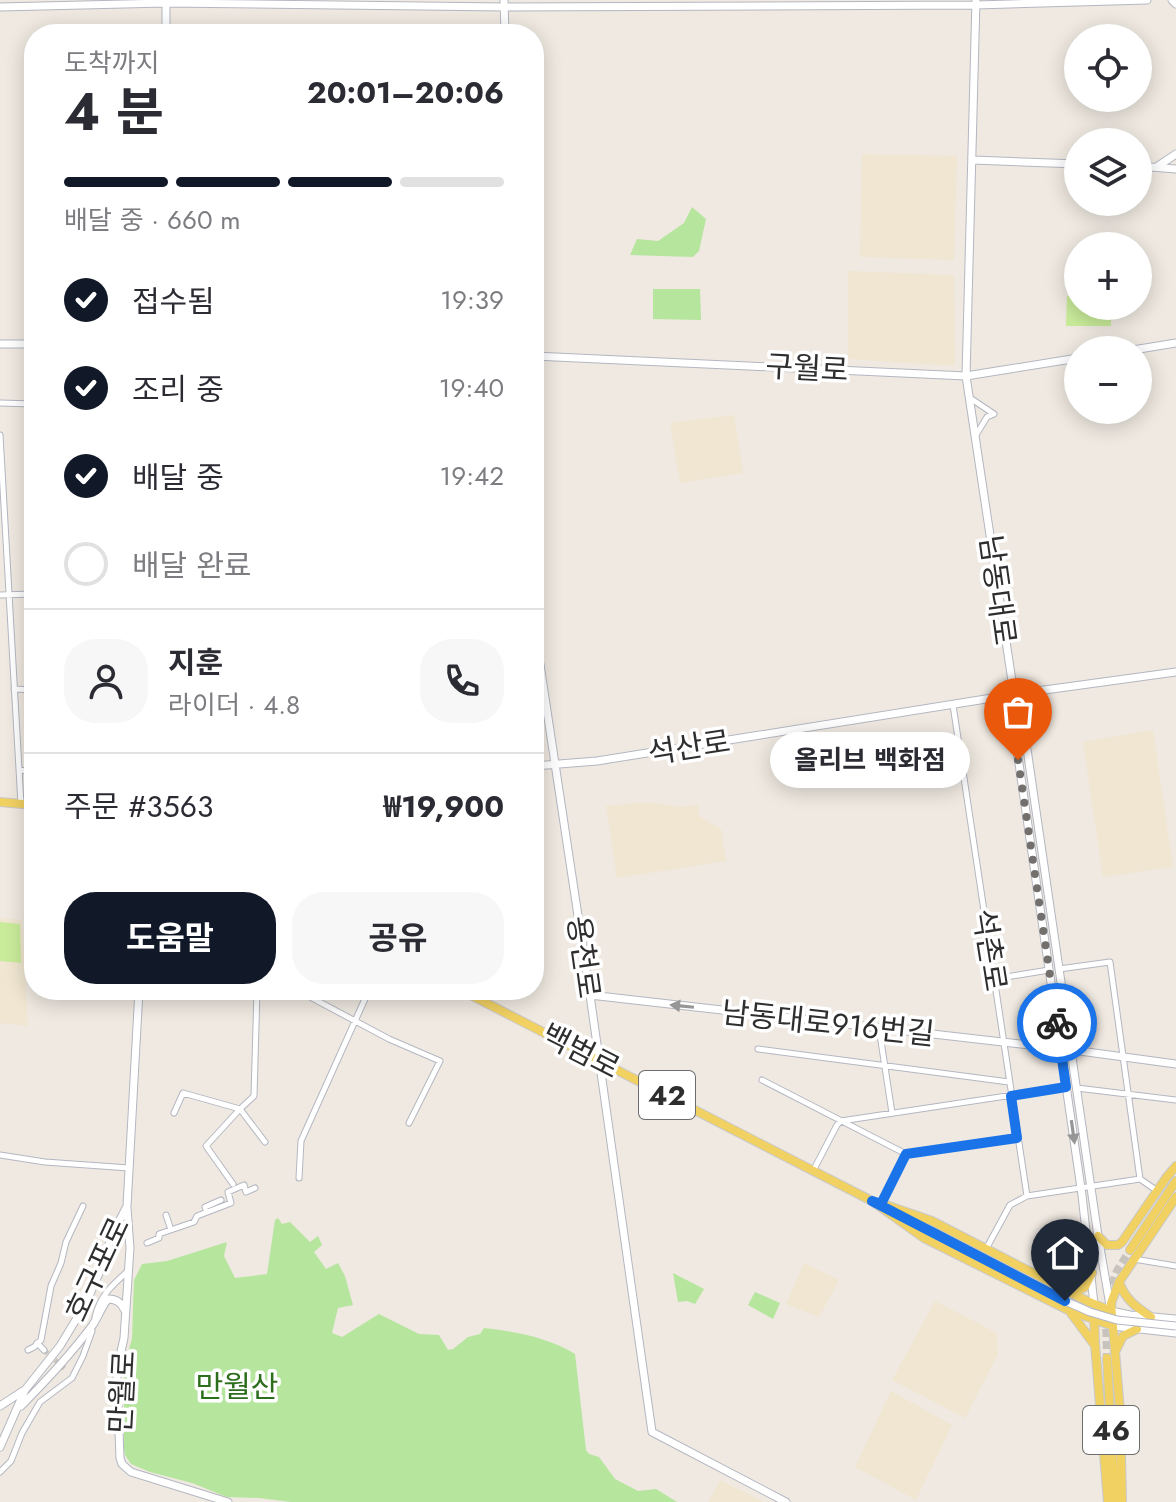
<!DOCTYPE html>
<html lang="ko">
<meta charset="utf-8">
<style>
:root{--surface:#fff;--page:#f7f7f7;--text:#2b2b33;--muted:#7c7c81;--line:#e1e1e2;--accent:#111827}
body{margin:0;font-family:Jost,"Noto Sans KR",sans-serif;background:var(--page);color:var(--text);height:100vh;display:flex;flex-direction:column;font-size:30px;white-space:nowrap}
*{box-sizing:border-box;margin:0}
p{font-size:26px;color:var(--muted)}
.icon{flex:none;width:44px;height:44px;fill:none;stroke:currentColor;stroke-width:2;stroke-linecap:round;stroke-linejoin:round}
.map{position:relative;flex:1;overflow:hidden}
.panel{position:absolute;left:24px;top:24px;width:520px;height:976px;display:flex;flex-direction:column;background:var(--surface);border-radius:32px;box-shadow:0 4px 20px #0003}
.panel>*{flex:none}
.tools{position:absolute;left:1064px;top:24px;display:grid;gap:16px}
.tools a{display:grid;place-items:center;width:88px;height:88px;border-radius:50%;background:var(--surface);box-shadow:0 4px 20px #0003;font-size:40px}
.pin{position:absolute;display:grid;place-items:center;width:68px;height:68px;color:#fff;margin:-82px -34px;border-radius:50% 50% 50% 0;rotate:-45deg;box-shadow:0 0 8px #0007}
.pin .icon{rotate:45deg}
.courier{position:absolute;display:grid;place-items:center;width:80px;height:80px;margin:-40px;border:6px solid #1a73e8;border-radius:50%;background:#fff;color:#222;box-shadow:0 2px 10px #0007}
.bubble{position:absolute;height:56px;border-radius:28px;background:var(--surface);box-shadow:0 4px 20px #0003;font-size:26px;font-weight:700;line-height:56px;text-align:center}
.headline em{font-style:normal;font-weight:700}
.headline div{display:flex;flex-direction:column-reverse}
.headline{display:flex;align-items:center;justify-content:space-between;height:136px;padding:0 40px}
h1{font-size:52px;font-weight:700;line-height:60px}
.bar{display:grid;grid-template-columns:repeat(4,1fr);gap:12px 8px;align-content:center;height:96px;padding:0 40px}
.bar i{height:10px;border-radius:6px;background:var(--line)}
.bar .current{background:var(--accent)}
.bar p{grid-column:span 4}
.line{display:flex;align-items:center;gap:20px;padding:0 40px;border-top:2px solid var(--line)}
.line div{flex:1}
.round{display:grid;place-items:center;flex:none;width:84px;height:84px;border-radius:32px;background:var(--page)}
ol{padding:0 40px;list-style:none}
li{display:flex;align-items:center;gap:24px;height:88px}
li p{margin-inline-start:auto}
li .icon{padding:8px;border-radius:50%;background:var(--accent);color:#fff;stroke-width:4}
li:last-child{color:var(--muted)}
li i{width:44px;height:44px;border:4px solid var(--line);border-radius:50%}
.button{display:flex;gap:16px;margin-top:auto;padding:16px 40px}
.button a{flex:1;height:92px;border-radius:32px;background:var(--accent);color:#fff;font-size:32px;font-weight:700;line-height:92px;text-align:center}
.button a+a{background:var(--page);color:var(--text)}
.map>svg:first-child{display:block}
.education{fill:#f0e6d1}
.green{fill:#b6e59e}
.pitch{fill:#c9ec9a}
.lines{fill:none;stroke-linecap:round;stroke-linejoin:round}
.street-tunnel{stroke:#c8c4bd;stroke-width:5;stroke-dasharray:5 2.5;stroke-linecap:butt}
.primary-tunnel{stroke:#c8c4bd;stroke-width:8;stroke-dasharray:8 4;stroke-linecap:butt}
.street-casing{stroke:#b4b7c1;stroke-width:7}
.secondary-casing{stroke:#b4b7c1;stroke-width:9}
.primary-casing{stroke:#c9c9c9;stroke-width:10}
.street{stroke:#fff;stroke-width:5}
.secondary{stroke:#fff;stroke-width:7}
.primary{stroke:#f2d163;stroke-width:8}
.secondary-bridge-casing{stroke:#b4b7c1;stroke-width:9;stroke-linecap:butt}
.secondary-bridge{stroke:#fff;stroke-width:7}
.oneway{fill:#969696}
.done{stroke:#726f6d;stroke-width:8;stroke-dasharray:0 14.4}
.route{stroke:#1a73e8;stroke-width:10}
.labels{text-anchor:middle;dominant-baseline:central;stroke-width:7;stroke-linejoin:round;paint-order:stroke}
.shield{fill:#fff;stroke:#6d6d6d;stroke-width:2}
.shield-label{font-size:28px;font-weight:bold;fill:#2e2e2e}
.street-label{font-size:30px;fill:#2e2e2e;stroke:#fff}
.park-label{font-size:30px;fill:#2c6e1b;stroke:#fff}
</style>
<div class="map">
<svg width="1176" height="1502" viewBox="0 0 1176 1502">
<rect width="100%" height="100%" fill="#efe9e1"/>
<!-- education -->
<path class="education" d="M862,154L957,156L954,260L860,257Z
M848,271L954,275L955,366L848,359Z
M734,415L743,473L680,483L670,423Z
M1153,730L1173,867L1103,877L1083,742Z
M649,802L680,807L698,805L699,816L721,829L726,861L617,878L606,806Z
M0,918L22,920L28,1026L0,1023Z
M804,1263L839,1280L819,1317L786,1304Z
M935,1301L997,1333L998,1354L965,1418L892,1380Z
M891,1391L952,1425L916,1500L855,1467Z
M720,1480L764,1502H708Z"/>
<!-- green -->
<path class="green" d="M692,207L706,219L699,251L693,257L630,255L637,239L658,241L684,223Z
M653,289H700L701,320L653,319Z
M278,1218L282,1224L290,1222L310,1242L318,1236L322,1245L314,1252L326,1269L338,1263L345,1276L353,1305L338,1308L332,1333L342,1337L379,1314L419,1334L439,1335L448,1350L453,1349L468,1337L480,1334L484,1328C514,1331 550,1338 575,1354L586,1450L589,1454L599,1457L615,1479L638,1491L656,1489L677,1502H291L259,1498L227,1497L192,1483L150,1472L131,1464L125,1455L124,1449V1369L132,1338L134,1280L142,1264L167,1261L227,1242L224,1256L235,1278L267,1274L275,1220Z
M673,1273L704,1289L695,1304L687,1301L678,1302Z
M755,1292L780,1303L773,1319L748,1305Z"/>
<!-- pitch -->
<path class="pitch" d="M1067,296H1078V306H1111V326H1066Z
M0,922L20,924L21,963L0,961Z"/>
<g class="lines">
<!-- street-tunnel -->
<path class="street-tunnel" d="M44,1350L65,1369"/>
<!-- primary-tunnel -->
<path class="primary-tunnel" d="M1108,1296L1117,1271L1130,1250
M1106,1317L1107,1358"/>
<!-- street casing -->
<g class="street-casing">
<path id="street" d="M970,398L994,414L987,417L976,435
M0,403L34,404
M0,435L21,804
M0,595L34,594
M14,689L34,690
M953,705L1027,1196
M19,770L34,772
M1059,969L1110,962L1140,1179L1156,1190
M994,979L1049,970
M257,990L254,1096L240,1109L265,1142
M297,990L389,1039L440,1061L409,1123
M879,1028L892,1113
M758,1049L1009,1082
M762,1080L906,1154
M1077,1088L1176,1100
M174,1113L183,1093L240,1109L206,1146L233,1184
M906,1154L1017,1138
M0,1155L45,1162L129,1168
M813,1171L837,1125L841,1121L1066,1087
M299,1178L301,1141L369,990
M882,1203L906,1154
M207,1212L205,1207L221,1200
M166,1215L171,1230
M147,1243L159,1238V1234L194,1222L197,1216L231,1203L228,1192L244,1185L246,1192L255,1188
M986,1249L1010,1205L1027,1196L1140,1179
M1134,1259L1176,1266
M95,1317C100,1296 112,1285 128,1271
M37,1343L44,1350
M28,1350L34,1347L41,1340L51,1286L61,1263L66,1242L83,1206
M0,1472L11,1461L22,1433L40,1402L72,1378L83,1356L92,1331"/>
</g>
<!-- secondary casing -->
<g class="secondary-casing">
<path id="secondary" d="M504,0L505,34
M976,0L966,376L1012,681L1013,695L1011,709L1082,1195L1094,1304
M1172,0L1176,4
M0,7L166,3L504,7L976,5L1147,0
M162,34L166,27V1
M973,160L1078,164
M1138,166L1176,169
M1158,166L1176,154
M0,344H34
M1133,350L1176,343
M534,356L966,376L1078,358
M534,625L590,995L652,1432L786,1502
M1013,696L1021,708L1098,1236L1111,1311L1130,1315L1176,1319
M534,766L597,761L1030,692L1176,672
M590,995L1065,1049L1176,1064
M127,1208L130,1248L124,1338L118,1365L117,1379L120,1458L122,1464L131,1472L228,1502
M889,1209L930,1230
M1113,1326L1176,1333
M0,1406L23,1391
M21,1406C46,1381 70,1355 92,1326C98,1318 101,1307 108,1299C115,1299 121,1302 124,1309
M0,1447L25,1390L60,1346L86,1303L103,1264L112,1235L127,1206L139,990"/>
</g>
<!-- primary casing -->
<g class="primary-casing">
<path id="primary" d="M0,802L34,805
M461,990L872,1201L924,1238L1068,1310L1113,1326
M880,1203L932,1221L1087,1301L1111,1311
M1098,1236L1107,1245H1118L1122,1242
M1122,1242L1166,1178L1176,1166
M1130,1250L1176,1181
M1119,1282C1125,1299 1136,1307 1151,1317
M1072,1293L1085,1287L1092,1273
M1071,1313L1094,1344
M1094,1315L1095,1344L1108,1502
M1116,1350L1123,1336L1137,1329
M1107,1358L1115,1502
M1122,1502L1120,1411L1111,1303L1119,1282L1176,1197"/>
</g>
<!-- street -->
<use href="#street" class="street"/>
<!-- secondary -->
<use href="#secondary" class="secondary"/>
<!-- primary -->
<use href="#primary" class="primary"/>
<!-- secondary-bridge casing -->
<g class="secondary-bridge-casing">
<path id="secondary-bridge" d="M930,1230L1065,1301L1090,1312L1117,1320L1176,1326"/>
</g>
<!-- secondary-bridge -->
<use href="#secondary-bridge" class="secondary-bridge"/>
</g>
<!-- one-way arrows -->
<defs><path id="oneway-solid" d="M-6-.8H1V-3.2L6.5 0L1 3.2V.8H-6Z" transform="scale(2)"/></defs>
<g class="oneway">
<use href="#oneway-solid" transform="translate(682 1006) rotate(-174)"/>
<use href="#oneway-solid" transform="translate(1073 1132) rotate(82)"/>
</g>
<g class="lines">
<!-- done -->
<path class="done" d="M1018,760L1057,1023"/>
<!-- route -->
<path class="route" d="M1057,1023L1066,1087L1011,1096L1017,1138L906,1154L881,1204L872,1201L1065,1301"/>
</g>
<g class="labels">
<!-- shield labels -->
<g class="shield">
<rect x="639" y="1071" width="56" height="48" rx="6"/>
<rect x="1083" y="1406" width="56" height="48" rx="6"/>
</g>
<g class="shield-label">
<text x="667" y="1095">42</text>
<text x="1111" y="1430">46</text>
</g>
<!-- street labels -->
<g class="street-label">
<text transform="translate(807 368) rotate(3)">구월로</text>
<text transform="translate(998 590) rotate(82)">남동대로</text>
<text transform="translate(689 747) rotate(-9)">석산로</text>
<text transform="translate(990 950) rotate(81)">석촌로</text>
<text transform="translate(584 957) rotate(82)">용천로</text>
<text transform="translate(828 1023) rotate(6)">남동대로916번길</text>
<text transform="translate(581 1051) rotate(27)">백범로</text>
<text transform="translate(97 1269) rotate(-65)">호구포로</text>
<text transform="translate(122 1392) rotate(-87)">만월로</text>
</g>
<!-- park labels -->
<g class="park-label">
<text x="237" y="1386">만월산</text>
</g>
</g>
</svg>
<div class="tools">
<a><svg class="icon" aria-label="locate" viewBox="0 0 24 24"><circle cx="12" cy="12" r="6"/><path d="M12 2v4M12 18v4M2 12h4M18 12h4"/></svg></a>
<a><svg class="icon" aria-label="layers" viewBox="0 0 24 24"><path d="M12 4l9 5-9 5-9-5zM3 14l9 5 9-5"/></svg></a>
<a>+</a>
<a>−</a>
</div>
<div class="pin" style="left:1018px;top:760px;background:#ea580c"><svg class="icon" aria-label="bag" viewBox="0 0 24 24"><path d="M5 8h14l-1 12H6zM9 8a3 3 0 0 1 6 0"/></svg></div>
<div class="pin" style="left:1065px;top:1301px;background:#1f2937"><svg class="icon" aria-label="home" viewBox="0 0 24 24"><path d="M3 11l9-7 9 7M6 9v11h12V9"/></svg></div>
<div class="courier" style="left:1057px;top:1023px"><svg class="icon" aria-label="bike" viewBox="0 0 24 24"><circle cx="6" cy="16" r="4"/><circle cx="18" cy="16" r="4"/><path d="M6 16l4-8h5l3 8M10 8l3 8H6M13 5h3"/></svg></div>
<div class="bubble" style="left:770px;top:732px;width:200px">올리브 백화점</div>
<section class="panel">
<div class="headline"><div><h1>4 분</h1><p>도착까지</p></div><em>20:01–20:06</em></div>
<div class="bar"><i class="current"></i><i class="current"></i><i class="current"></i><i></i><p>배달 중 · 660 m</p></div>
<ol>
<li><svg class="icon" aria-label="check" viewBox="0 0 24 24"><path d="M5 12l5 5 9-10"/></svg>접수됨<p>19:39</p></li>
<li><svg class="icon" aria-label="check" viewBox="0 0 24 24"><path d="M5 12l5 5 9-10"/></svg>조리 중<p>19:40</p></li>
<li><svg class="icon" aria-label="check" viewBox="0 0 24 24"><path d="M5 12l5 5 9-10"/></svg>배달 중<p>19:42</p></li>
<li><i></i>배달 완료</li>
</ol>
<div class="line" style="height:144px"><a class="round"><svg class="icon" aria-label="person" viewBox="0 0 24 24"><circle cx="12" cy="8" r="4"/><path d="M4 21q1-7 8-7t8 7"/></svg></a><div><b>지훈</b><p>라이더 · 4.8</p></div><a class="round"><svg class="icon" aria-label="phone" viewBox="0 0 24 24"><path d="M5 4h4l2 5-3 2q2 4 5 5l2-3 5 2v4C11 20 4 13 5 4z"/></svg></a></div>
<div class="line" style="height:104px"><div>주문 #3563</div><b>₩19,900</b></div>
<div class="button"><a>도움말</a><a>공유</a></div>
</section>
</div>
